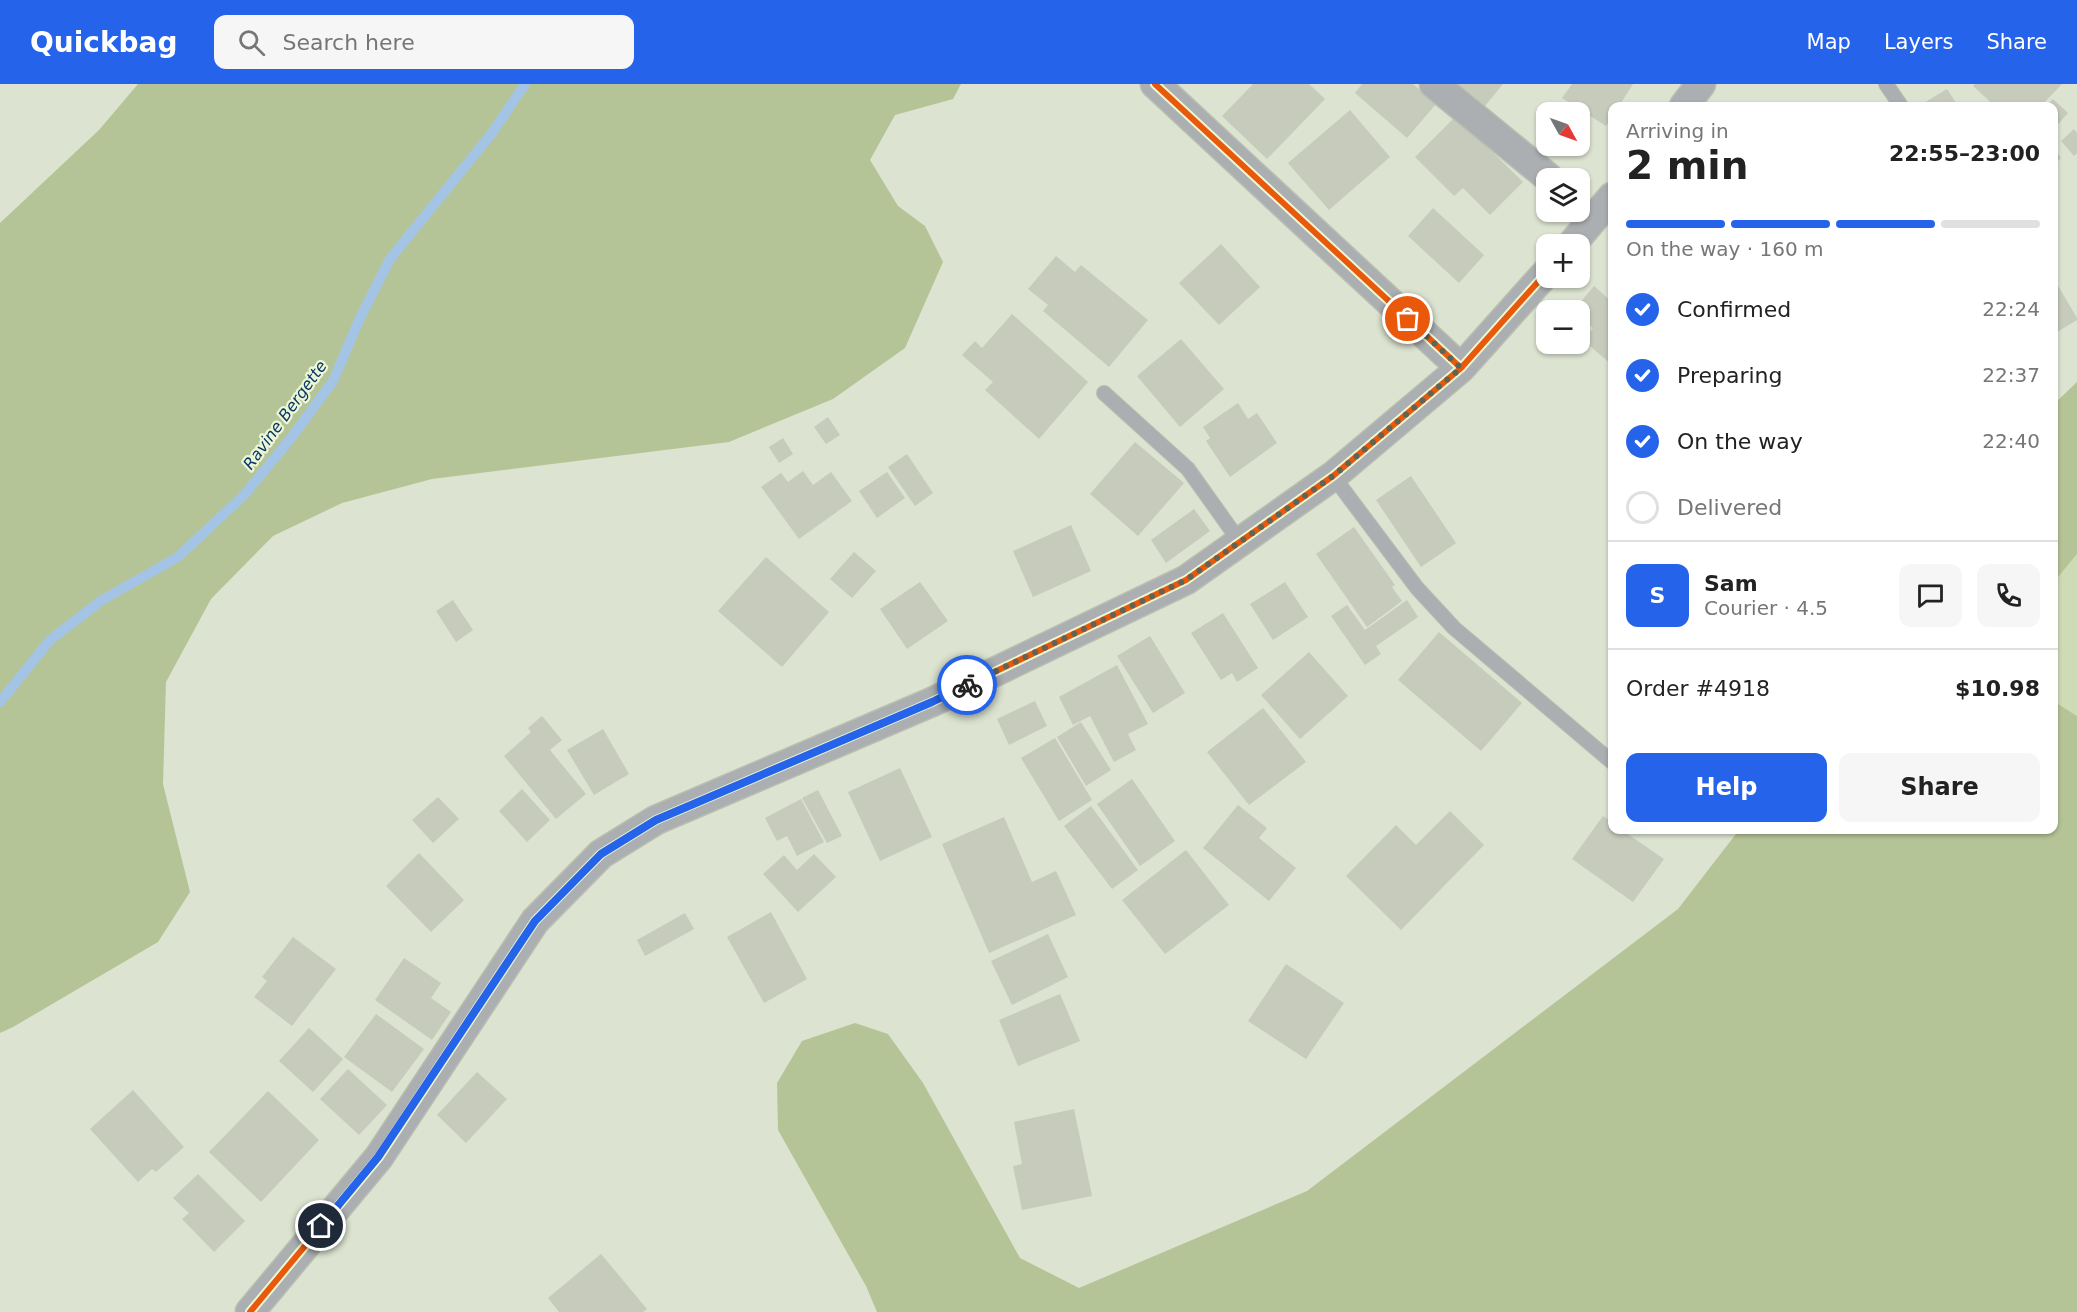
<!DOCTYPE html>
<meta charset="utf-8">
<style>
:root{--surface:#fff;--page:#f6f6f6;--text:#222;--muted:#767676;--line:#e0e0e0;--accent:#2563eb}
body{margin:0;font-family:"DejaVu Sans",sans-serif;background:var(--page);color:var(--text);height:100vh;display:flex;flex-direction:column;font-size:22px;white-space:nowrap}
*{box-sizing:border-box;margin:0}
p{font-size:20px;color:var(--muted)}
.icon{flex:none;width:33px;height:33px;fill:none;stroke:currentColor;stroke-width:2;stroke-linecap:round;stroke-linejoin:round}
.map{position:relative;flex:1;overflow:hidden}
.panel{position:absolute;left:1608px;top:18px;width:450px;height:732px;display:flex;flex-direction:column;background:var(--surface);border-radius:12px;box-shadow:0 2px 4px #0004}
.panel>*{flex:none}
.needle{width:39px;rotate:130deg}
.buttons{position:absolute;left:1536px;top:18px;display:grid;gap:12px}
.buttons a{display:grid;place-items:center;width:54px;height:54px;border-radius:12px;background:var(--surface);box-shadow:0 2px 4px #0004;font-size:30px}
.pin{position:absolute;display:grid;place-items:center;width:51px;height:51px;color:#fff;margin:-26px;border:3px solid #fff;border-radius:50%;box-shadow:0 2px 6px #0007}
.courier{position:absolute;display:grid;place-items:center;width:60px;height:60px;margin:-30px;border:4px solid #2563eb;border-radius:50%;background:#fff;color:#222;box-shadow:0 2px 8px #0007}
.head em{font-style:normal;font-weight:600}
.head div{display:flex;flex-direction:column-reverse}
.head{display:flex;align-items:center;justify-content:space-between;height:102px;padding:0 18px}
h1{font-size:39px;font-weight:600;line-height:45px}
.bar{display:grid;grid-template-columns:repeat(4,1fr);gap:9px 6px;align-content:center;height:72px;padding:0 18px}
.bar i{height:8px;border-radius:4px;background:var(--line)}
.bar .on{background:var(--accent)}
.bar p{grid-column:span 4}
.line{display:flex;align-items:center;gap:15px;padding:0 18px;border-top:2px solid var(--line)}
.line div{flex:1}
.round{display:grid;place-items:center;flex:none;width:63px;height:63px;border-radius:12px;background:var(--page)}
ol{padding:0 18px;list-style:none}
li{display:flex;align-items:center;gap:18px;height:66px}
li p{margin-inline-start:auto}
li .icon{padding:6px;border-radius:50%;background:var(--accent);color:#fff;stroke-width:4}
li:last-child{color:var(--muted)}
li i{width:33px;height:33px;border:3px solid var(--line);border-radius:50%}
.primary-button{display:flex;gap:12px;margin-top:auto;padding:12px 18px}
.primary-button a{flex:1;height:69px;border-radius:12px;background:var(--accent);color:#fff;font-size:24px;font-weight:600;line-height:69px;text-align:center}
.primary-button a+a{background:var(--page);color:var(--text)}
header{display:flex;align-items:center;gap:36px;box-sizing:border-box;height:84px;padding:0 30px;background:var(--accent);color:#fff}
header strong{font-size:28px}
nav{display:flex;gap:33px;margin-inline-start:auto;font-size:21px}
.search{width:420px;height:54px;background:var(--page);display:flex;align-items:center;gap:15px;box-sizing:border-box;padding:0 21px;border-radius:12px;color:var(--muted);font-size:22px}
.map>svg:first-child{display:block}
.green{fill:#cfdbb7}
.forest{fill:#b5c496}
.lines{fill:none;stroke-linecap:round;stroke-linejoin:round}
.stream{stroke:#a4c4e6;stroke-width:10}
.building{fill:#c6cbbc}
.service-casing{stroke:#b9beb0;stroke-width:16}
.minor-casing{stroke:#b9beb0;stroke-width:31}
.service{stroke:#abafb1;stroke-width:14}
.minor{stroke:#abafb1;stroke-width:28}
.cycleway-casing{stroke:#ecf8d5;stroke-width:10}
.cycleway{stroke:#e8590c;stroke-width:6}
.done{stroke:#5f6456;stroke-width:6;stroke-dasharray:0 10.8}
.route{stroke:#2563eb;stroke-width:8}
.labels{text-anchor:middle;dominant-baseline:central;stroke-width:4.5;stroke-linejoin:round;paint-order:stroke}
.water-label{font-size:16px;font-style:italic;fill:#0b3769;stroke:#ecf8d5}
</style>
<header>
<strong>Quickbag</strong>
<div class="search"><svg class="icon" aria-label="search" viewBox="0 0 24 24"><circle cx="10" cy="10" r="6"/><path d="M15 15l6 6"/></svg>Search here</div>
<nav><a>Map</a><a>Layers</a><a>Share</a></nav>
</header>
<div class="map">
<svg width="2077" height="1228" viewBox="0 0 2077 1228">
<rect width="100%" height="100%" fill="#dce3d0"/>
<!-- green -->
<path class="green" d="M2077,470V632L2055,618L2054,611V498Z"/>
<!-- forest -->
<path class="forest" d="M138,0H961L953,15L895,31L870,76L898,122L925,142L943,178L905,264L833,315L729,358L432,395L342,419L273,452L211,515L166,598L163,700L190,808L158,858L13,943L0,949V139L99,46Z
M2077,298V470L2054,498V320Z
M2054,611L2055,618L2077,632V1228H877L866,1202L778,1046L777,999L802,957L855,939L888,950L923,999L1020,1174L1079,1204L1307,1107L1678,825L1739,746H2054Z"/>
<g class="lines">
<!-- stream -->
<path class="stream" d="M0,618L50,556L102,516L178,473L245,410L291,354L333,297L360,234L390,175L492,49L525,0"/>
</g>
<!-- building -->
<path class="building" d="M1253,0H1309L1325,15L1267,75L1222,32Z
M1362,0H1413L1436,20L1407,54L1355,9Z
M1444,0H1503L1480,28Z
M1572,0H1633L1619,22H1612V32L1606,42L1562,14Z
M1975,0H2062L2041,22H1995L1973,2Z
M1947,5L1958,22H1919Z
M2053,15L2068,29L2054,45V22H2046Z
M1350,26L1390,73L1329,126L1288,79Z
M1456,32L1523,98L1490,131L1463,104L1454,112L1415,73Z
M2074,45L2077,49V69L2074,72L2061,57Z
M2054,65L2061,74L2054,81Z
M1433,124L1484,171L1459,199L1408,152Z
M1221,160L1260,203L1219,241L1179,199Z
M1056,172L1075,188L1081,181L1148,236L1109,283L1043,227L1048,221L1028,205Z
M2054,195L2077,234V236L2054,250Z
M1594,202L1612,218V281L1583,256L1593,244L1580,233V226H1574Z
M1012,230L1088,298L1039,355L985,306L993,298L962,271L975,257L982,264Z
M1181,255L1224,305L1180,343L1137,292Z
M1238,319L1248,335L1257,329L1277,359L1230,393L1206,357L1210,354L1203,343Z
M828,333L840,351L826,360L814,343Z
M783,354L793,370L779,379L769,363Z
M1135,358L1184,399L1138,452L1090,410Z
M907,370L933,409L915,422L888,383Z
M803,387L813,401L831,388L852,417L799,455L761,403L781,389L788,398Z
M887,388L905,414L877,434L859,407Z
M1411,392L1456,459L1421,483L1376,416Z
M1194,425L1210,447L1166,479L1151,456Z
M1071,441L1091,487L1033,513L1013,467Z
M1354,443L1395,501L1392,503L1402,517L1367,543L1316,470Z
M854,468L876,487L852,514L830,495Z
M766,473L829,528L782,583L718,527Z
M920,498L948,537L907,565L880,525Z
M1285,498L1308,533L1273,556L1250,520Z
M453,516L473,546L456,558L436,527Z
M1407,516L1418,533L1376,562L1381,570L1365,581L1331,532L1347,521L1365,546Z
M1223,529L1258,584L1237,598L1232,589L1221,596L1191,549Z
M1439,548L1522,619L1481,667L1398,596Z
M1150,552L1185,609L1153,629L1117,572Z
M1309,568L1348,612L1300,655L1261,611Z
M1117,581L1148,640L1128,650L1136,666L1114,678L1090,632L1073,641L1059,613Z
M1035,617L1047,642L1009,661L997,635Z
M1263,624L1306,678L1249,721L1207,668Z
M542,632L562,656L550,666L586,710L556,735L504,672L531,648L528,644Z
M1081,638L1111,686L1086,702L1057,653Z
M603,645L629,690L594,711L567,666Z
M1055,654L1092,716L1059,737L1021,674Z
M900,684L932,753L880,777L848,708Z
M1132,695L1175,757L1140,782L1097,720Z
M522,705L550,736L527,758L499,727Z
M818,706L842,752L827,759L802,714Z
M438,713L459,735L433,759L412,736Z
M801,715L824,758L797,772L787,752L777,757L765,734Z
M1238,721L1267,744L1259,754L1296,784L1269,817L1203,764Z
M1091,722L1138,786L1112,805L1064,742Z
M1450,727L1484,761L1401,846L1346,792L1396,741L1416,761Z
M1603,732L1612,738V746H1622L1664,775L1633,818L1572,775Z
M1004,733L1032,798L1056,787L1076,831L989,869L942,760Z
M1186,766L1229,821L1165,870L1122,816Z
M419,769L464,816L431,848L386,802Z
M814,770L836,793L798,828L763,790L784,771L797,786Z
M771,828L807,895L764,919L727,853Z
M685,829L694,845L645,872L637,856Z
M1048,850L1068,893L1012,921L991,877Z
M293,853L336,885L292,942L254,913L267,897L262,893Z
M404,874L441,899L431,914L451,928L432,956L375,916Z
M1286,880L1344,919L1306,975L1248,937Z
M1060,910L1080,957L1018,982L999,936Z
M376,930L424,965L392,1008L344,973Z
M309,944L343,975L313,1008L279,977Z
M348,985L387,1021L359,1051L320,1015Z
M477,988L507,1015L466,1059L437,1031Z
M133,1006L184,1063L156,1088L152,1085L138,1098L90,1045Z
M268,1007L319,1056L261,1118L209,1068Z
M1074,1025L1092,1112L1022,1126L1013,1082L1022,1080L1014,1038Z
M198,1090L245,1137L214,1168L182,1135L189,1129L173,1114Z
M601,1170L647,1225L643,1228H559L548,1214Z"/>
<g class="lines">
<!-- service casing -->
<g class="service-casing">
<path id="service" d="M1886,0L1901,22
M1104,309L1188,385L1240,458
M1333,392L1417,504L1454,544L1612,678"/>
</g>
<!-- minor casing -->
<g class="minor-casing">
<path id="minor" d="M1155,0L1461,284
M1434,0L1549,94
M1684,22L1701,0
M1572,160L1612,113
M250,1228L379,1073L535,837L601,770L656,736L932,618L1186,496L1333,392L1461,284L1546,189"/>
</g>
<!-- service -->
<use href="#service" class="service"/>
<!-- minor -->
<use href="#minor" class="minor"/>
<!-- cycleway casing -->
<g class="cycleway-casing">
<path id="cycleway" d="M1155,0L1461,284
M250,1228L379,1073L535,837L601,770L656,736L932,618L1186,496L1333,392L1461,284L1546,189"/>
</g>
<!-- cycleway -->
<use href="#cycleway" class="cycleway"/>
</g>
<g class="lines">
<!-- done -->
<path class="done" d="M967,601L1186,496L1333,392L1461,284L1408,235"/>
<!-- route -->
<path class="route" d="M321,1142L378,1073L535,837L601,770L656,736L932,618L967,601"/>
</g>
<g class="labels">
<!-- water labels -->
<g class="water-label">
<text transform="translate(285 331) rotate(-54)">Ravine Bergette</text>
</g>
</g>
</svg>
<div class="buttons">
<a><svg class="needle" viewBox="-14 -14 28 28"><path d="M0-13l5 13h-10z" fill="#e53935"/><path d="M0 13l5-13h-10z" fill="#767676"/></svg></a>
<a><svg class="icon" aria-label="layers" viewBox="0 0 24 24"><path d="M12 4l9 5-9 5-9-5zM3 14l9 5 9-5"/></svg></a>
<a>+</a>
<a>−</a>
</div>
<div class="pin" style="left:1408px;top:235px;background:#ea580c"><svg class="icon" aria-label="bag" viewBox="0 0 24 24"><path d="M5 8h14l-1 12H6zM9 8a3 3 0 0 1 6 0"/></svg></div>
<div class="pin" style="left:321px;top:1142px;background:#1f2937"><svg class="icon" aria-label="home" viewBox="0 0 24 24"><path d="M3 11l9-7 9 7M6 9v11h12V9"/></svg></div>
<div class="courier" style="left:967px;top:601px"><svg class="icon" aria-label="bike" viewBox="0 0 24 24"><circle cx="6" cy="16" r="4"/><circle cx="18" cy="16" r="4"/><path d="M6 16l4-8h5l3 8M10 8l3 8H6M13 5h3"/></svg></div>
<section class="panel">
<div class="head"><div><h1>2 min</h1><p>Arriving in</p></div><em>22:55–23:00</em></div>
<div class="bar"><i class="on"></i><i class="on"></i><i class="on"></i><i></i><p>On the way · 160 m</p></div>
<ol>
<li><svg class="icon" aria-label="check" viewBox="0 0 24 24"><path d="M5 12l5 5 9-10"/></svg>Confirmed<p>22:24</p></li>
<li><svg class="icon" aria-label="check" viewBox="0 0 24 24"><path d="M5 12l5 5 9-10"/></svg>Preparing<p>22:37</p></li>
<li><svg class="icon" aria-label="check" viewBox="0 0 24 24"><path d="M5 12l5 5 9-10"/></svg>On the way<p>22:40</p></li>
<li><i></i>Delivered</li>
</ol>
<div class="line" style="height:108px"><b class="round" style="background:var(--accent);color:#fff">S</b><div><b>Sam</b><p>Courier · 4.5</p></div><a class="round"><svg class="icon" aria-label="chat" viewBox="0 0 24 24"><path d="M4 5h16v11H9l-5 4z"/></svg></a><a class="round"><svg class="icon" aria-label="phone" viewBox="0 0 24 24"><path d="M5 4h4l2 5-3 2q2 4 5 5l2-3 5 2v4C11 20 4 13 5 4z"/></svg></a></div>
<div class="line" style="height:78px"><div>Order #4918</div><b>$10.98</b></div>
<div class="primary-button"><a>Help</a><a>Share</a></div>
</section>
</div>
